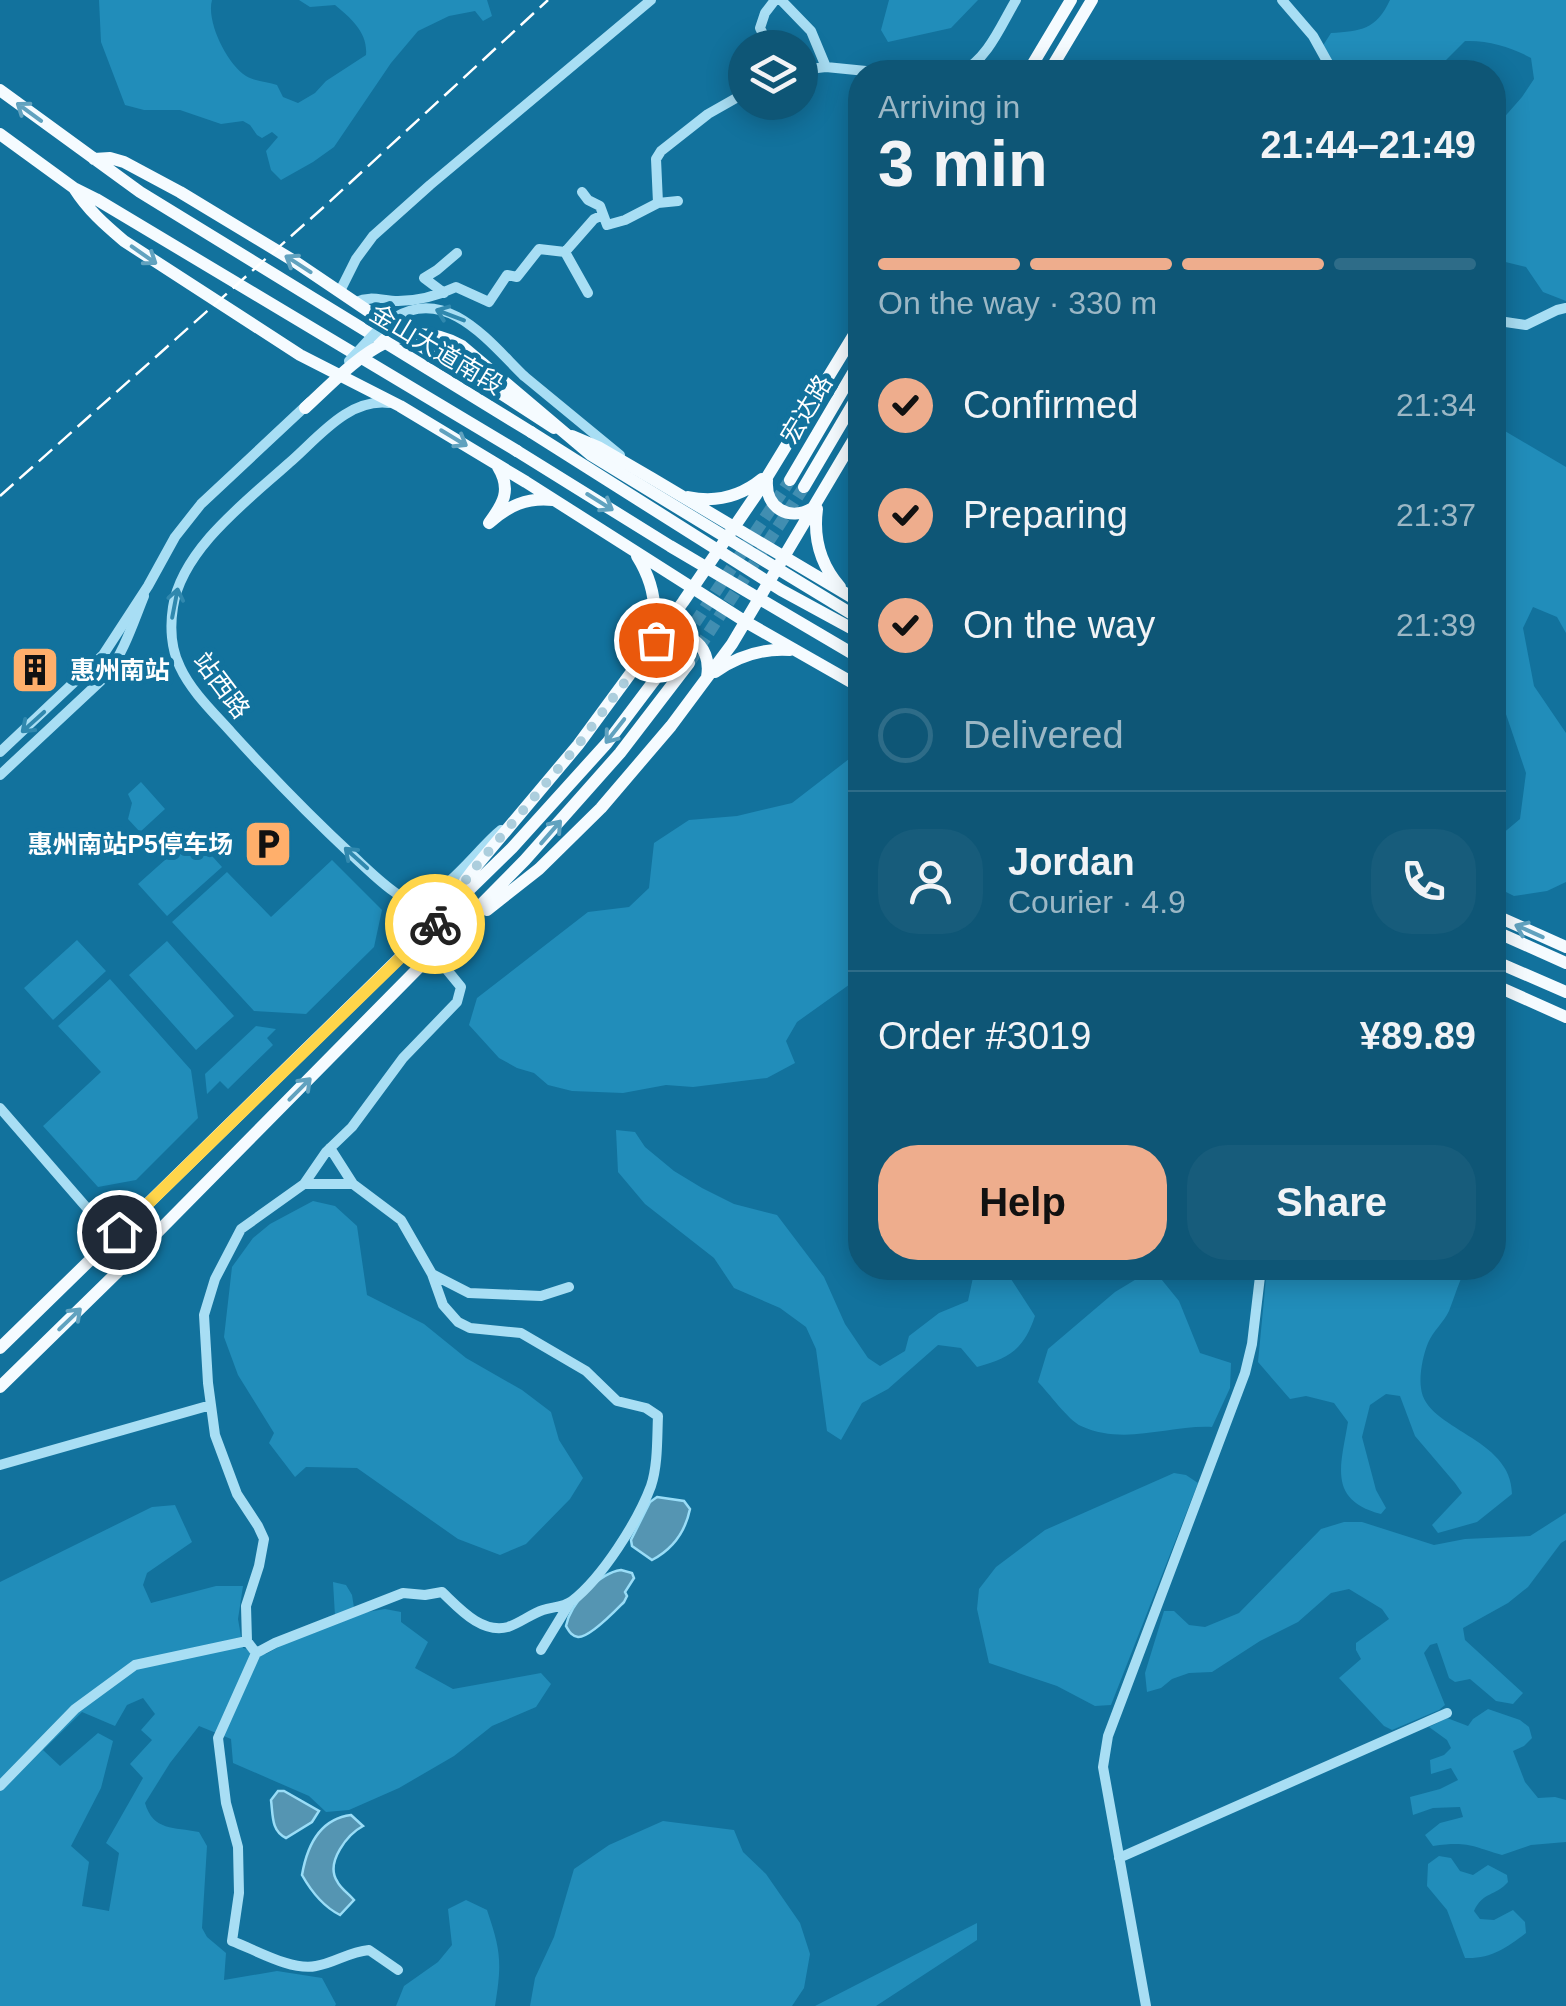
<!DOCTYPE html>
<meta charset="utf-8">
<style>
:root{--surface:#0e5676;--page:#175c7b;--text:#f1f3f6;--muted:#9bb7c5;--line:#2e6c88;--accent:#eead8d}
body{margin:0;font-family:Helvetica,"Noto Sans SC",sans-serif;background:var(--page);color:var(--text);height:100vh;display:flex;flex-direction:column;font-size:38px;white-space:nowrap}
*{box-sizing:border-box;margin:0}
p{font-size:32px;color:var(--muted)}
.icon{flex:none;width:55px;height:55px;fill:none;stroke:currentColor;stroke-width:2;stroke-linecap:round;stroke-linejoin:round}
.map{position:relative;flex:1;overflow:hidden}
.side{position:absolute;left:848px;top:60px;width:658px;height:1220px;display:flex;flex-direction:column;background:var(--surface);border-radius:40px;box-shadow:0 5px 25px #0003}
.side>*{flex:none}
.controls{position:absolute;left:728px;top:30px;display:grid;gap:20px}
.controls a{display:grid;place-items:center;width:90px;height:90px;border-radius:50%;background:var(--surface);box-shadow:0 5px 25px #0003;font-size:50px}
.pin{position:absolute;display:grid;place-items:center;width:85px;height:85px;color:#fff;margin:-42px;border:5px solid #fff;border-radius:50%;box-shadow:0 2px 10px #0007}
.courier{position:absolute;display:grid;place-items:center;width:100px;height:100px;margin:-50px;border:8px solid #ffd54a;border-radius:50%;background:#fff;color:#222;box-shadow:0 2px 12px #0007}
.head em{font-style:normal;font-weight:600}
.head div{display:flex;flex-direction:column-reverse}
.head{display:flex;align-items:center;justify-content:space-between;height:170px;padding:0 30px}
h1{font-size:65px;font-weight:600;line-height:75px}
.bar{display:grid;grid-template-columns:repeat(4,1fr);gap:15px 10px;align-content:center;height:120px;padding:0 30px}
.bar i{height:12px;border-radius:8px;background:var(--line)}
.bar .active{background:var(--accent)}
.bar p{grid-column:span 4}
.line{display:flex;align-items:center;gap:25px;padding:0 30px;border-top:2px solid var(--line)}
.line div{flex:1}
.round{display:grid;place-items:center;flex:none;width:105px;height:105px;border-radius:40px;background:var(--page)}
ol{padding:0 30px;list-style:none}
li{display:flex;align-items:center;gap:30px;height:110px}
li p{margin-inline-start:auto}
li .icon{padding:10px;border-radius:50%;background:var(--accent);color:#111;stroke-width:4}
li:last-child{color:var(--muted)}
li i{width:55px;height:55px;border:5px solid var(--line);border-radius:50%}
.action{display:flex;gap:20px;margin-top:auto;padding:20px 30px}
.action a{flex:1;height:115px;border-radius:40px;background:var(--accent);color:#111;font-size:40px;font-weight:600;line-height:115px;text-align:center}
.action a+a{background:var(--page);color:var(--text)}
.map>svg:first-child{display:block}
.green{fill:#218dba;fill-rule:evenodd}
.water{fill:#5595b2;stroke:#9addf7;stroke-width:2.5}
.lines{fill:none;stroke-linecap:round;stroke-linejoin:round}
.major-tunnel{stroke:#418eb1;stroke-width:12;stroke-dasharray:12 6;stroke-linecap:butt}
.minor{stroke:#a8def4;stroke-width:10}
.major{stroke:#f5fbff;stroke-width:12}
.rail{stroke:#fff;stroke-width:2.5;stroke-dasharray:18 8;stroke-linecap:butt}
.minor-bridge{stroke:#a8def4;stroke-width:10}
.major-bridge{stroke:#f5fbff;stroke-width:12}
.oneway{stroke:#61a2bf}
.oneway2{stroke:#3088ae}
.done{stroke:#accedd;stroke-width:10;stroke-dasharray:0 18}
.route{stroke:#ffd54a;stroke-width:12}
.labels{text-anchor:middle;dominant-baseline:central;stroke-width:10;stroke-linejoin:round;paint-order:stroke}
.street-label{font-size:25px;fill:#fff;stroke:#12729d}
.poi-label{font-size:25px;font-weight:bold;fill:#fff;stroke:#12729d;text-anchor:start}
</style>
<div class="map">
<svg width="1566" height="2006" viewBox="0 0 1566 2006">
<rect width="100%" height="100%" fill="#12729d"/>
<!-- green -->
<path class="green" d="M99,0H212C206,22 227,64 246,76C254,81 268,82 277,85L283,97L298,103L315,93L326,81L366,55C368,33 352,19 335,5L310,7L299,0H487L492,16L483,21L475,11L449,16L418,31L391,63L334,147L313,162L281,180L271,170L266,151L278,137L272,132L262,138L257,135L250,125L243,121L221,124L180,110H144L125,105L101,42Z
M889,0H978L951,28L888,42L881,30Z
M1390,0H1566V301L1543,292L1526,267L1493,259V130L1522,97L1534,79L1531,58C1511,47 1488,40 1465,41L1434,72H1342L1331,64L1322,47L1331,33C1361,31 1376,30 1390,0Z
M1493,424L1566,467V633L1557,617L1533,607L1523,628L1534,686L1566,733V882L1547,891L1514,896L1492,885L1493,839L1495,840L1520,819L1526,773L1493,676Z
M860,756V977L797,1022L786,1041L795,1063L767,1078L693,1087L666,1085L623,1093L572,1091L548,1085L534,1073L517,1068L499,1058L469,1025L477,998L588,912L629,907L649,888L654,843L689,820L737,816L792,803L849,759Z
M141,782L165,809L140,832L128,819L132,803L128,794Z
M193,835L222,867L167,916L138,884Z
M332,860L382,910L374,947L306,1014L254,1011L172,922L227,872L271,917Z
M77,940L106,971L53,1020L24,988Z
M167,941L234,1016L196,1050L129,975Z
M110,979L191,1070L198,1118L136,1180L98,1187L43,1126L101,1072L58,1026Z
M256,1026L276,1029L267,1038L273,1045L228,1089L220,1081L207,1094L205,1074Z
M616,1130L635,1132L645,1147L674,1171L702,1188L734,1204L777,1215L824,1277L845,1324L868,1358L880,1366L905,1351L909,1336L939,1313L968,1301L975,1268H1014L1009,1276L1035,1316C1024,1349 1010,1358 977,1367L961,1348L938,1345L888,1389L862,1403L841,1440L827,1431L816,1349L806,1327L780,1308L734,1288L714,1258L645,1204L618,1172Z
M313,1201L335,1206L357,1226L367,1295L424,1324L466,1358L522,1390L551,1412L559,1440L583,1478L570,1499L526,1544L500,1555L458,1539L357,1468L306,1467L295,1477L269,1443L274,1433L238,1375L224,1337L232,1267L253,1238L270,1224Z
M1267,1268H1466C1459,1281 1455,1296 1449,1311C1444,1322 1433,1331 1428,1343C1423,1355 1419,1375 1421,1388C1425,1430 1512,1437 1512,1494L1477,1522L1438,1533L1432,1525L1462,1493L1455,1483L1415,1436L1400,1396L1386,1394L1370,1405L1362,1437L1376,1490L1386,1508L1381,1514C1327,1500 1341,1465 1348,1422L1334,1403L1306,1396L1290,1399L1258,1362Z
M1153,1269L1179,1301L1200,1353L1231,1363L1230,1388L1212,1427C1168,1425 1125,1446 1081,1426C1068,1420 1049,1393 1038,1382L1048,1349L1115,1292Z
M1174,1473L1186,1475L1198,1483L1111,1705L1095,1706L1057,1686L989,1663L977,1609L979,1589L996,1567L1045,1530Z
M175,1505L192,1542L147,1573L143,1585L151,1603L216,1586H243L238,1619L243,1648L266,1654L335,1616L333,1582L346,1585L352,1595L355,1614L385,1609L401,1612V1622L428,1642L415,1668L453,1689L541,1673L551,1684L536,1707L492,1726L454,1756L399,1788L349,1810L326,1812L309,1796L233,1763L231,1739L199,1726L170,1763L145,1803C153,1831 174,1827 199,1832L207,1846L202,1928L207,1937L226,1953L224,1980L277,1971L322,1978L336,2004L335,2006H0V1582L152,1507ZM143,1698L155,1714L141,1730L152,1740L130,1764L143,1778L106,1843L119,1853L109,1911L82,1906L89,1862L71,1846L101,1788L113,1741L98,1733L60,1766L43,1750L82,1712L115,1726L127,1705Z
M1566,1513V1540L1561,1543L1528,1587L1508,1603L1463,1628L1465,1640L1523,1693L1513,1704L1496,1701L1470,1679L1455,1682L1449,1678L1437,1643L1430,1645L1424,1653L1445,1705L1439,1710L1392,1730L1384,1726L1339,1678L1361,1659L1356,1650V1643L1389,1619L1382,1609L1349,1589L1331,1593L1298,1622L1260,1641L1212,1672L1189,1673L1172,1679L1161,1688L1147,1692L1145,1673L1164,1611H1174L1189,1625L1205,1627L1239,1613L1321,1529L1344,1522H1362L1434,1545L1465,1539L1530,1536Z
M1488,1709L1520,1720L1529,1727L1532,1738L1524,1746L1513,1751L1525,1782L1538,1798L1555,1797L1566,1800V1842L1531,1845L1502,1855C1471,1846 1468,1841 1433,1846L1425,1835L1440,1823L1463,1817L1460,1807L1433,1808L1413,1815L1410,1797L1440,1789L1458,1780L1451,1768L1431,1774L1430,1760L1444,1755L1451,1748L1447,1740L1429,1727L1447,1718L1468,1726L1473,1719Z
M663,1821L734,1830L743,1852L766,1874L800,1923L810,1954L804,1988L792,2006H530L535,1978L554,1937L574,1869L609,1845Z
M1439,1856L1451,1858L1460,1871L1473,1875L1488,1865L1507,1875L1508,1882C1495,1897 1483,1891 1474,1911L1480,1919L1494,1920L1513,1910L1525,1922L1526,1933C1506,1948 1491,1959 1465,1958L1447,1910L1427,1886L1428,1864Z
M466,1900L487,1910C501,1951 502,1963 495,2006H396L404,1986L438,1962L452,1945L448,1909Z
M977,1923V1940L876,2006H815Z"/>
<!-- water -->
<path class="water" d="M657,1497L684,1501L690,1509C685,1533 673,1549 652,1560L632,1546L631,1540L650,1502Z
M621,1570L632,1573L634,1578L625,1592L627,1596L624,1602C616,1610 590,1638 578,1637C571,1636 569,1631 566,1626C570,1604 599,1573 621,1570Z
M278,1791H284L319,1811L312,1822L286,1838C271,1831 273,1815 271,1800Z
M351,1815L363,1826C348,1834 325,1862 337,1881C340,1888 349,1894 354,1900L340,1915C324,1907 311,1891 302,1875C307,1846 319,1819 351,1815Z"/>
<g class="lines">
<!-- major-tunnel -->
<path class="major-tunnel" d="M675,653L790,480
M689,663L804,487"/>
<!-- minor -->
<path class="minor" d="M781,0L811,31L826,67
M1282,0L1313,36L1333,72
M770,48L760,28L765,13L775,0
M800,70L826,67L876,72
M961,72C988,59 1001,25 1016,0
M582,192L588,200L600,206L607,225L625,220L658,203L656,159L661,151L708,114L745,93
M658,203L678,201
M565,252L594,219L603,215
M340,291L356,259L373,236L430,185L651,0
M444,293L424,278L437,270L457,253
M356,302C371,295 382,301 398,301C417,301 439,295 456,287L489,302L507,275L517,277L539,249L565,252L588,293
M1492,320L1526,325L1557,310L1566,308
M524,376L620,455
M389,403C348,398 318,438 289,463C248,500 182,549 173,607C170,626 171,649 180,667C191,691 213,712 231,732C270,775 311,817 353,856C366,868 379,881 393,891C399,896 406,899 414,899C443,900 478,848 501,830
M0,775L106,676C124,652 133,623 144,596
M0,1108L93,1215L97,1238L91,1256
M330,1148L353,1184L401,1220L432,1274L469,1293L541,1296L569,1287
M304,1184H353
M0,1465L211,1405
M541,1650L569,1604
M256,1653L247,1641L246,1606L259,1566L264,1539L258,1526L237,1494L215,1435L208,1383L204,1315L215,1279L241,1229L304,1184L326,1152L352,1127L403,1058L457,1002L461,987L434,954
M0,1786L75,1709L135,1665L247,1641
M1119,1858L1447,1713
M398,1970L369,1950C348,1952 335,1963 316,1966C291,1971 256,1950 232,1941L239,1893L238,1847L226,1803L218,1738L256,1653L275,1643L403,1593L425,1595L442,1592C459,1608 481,1634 508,1627C520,1623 531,1614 543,1610C553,1607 564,1607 572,1601C602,1578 638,1521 651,1486C658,1465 657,1438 658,1416L646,1408L617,1401L586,1371L521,1333L470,1328L458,1322L443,1305L432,1274
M1146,2006L1103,1767L1108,1736L1245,1373L1252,1344L1261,1268"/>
<!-- major -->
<path class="major" d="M1028,72L1071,0
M1049,72L1092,0
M0,90L140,192L531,432
M0,134L74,188L96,199L517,451
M94,159L110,158L124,162L180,192L294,261L417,344L480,380L554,428
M74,188C88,210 104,224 124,241L300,355L400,406L526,482L746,622L860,687
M572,436L598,447L653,479L860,602
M498,467C512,490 503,504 489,523C508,506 527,497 553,500
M767,480C765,508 789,522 813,508
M790,480L860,361
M804,487L860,392
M688,497C716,503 740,497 762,479
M817,509C813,539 820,564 840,587
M637,556C654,583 659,611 650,641
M654,643C683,624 713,643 707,677
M715,672C738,656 762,648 790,650
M450,901L473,870L578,745L683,602L756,495L860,325
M487,910L539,869L601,808L671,726L732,644L860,429
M1492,914L1566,947
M1492,930L1566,963
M1492,960L1566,992
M1492,984L1566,1017
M0,1348L512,848L607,743L675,653
M0,1387L137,1253L525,860L620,753L689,663"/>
<!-- rail -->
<path class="rail" d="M0,496L326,205L548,0"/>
<!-- minor-bridge -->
<path class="minor-bridge" d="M349,361C363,347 377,328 394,318C447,285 490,343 524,376
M0,752L103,655L148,586L175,537L201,504L310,402"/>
<!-- major-bridge -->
<path class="major-bridge" d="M305,408C350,367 397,309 462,346L591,455L860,619
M531,432L781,590L860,633
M517,451L670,546L860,658"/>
</g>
<!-- one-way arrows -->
<defs><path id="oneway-shaft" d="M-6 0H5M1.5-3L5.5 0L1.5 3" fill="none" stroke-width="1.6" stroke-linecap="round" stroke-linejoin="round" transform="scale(2.5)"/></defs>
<g class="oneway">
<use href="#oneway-shaft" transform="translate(29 112) rotate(-144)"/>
<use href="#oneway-shaft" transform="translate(144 255) rotate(35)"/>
<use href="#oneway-shaft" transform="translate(298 264) rotate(-147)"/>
<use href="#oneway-shaft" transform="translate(454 438) rotate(31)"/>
<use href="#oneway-shaft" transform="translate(600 502) rotate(32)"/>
<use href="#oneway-shaft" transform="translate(615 731) rotate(128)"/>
<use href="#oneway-shaft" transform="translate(551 832) rotate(-49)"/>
<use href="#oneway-shaft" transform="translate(1529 931) rotate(-156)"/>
<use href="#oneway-shaft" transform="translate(300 1089) rotate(-45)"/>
<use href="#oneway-shaft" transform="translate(70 1319) rotate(-44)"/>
</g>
<g class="oneway2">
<use href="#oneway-shaft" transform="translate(450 315) rotate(-159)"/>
<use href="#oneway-shaft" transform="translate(175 603) rotate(-79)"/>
<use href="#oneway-shaft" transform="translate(33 722) rotate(138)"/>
<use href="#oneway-shaft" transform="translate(356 858) rotate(-138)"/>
</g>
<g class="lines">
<!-- done -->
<path class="done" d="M435,924L473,870L578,745L656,640"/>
<!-- route -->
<path class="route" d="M119,1232L435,924"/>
</g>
<!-- icons -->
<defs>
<g id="building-square" transform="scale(2.5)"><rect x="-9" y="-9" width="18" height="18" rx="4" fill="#ffaf6b" stroke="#12729d"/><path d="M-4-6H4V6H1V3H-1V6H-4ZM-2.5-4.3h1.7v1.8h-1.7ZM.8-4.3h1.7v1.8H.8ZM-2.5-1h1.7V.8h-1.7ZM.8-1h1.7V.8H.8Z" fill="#111"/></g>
<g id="parking-square" transform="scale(2.5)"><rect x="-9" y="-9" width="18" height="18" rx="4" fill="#ffaf6b" stroke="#12729d"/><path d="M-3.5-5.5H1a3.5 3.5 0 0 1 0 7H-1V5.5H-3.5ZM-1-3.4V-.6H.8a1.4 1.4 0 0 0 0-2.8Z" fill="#111"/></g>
</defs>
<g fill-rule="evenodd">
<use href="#building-square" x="35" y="670"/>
<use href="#parking-square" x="268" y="844"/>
</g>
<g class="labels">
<!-- street labels -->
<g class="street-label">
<text transform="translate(437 349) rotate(31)">金山大道南段</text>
<text transform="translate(806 409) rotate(-59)">宏达路</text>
<text transform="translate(222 685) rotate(53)">站西路</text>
</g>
<!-- poi labels -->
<g class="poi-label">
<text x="70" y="670">惠州南站</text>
<text x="233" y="844" text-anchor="end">惠州南站P5停车场</text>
</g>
</g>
</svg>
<div class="controls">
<a><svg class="icon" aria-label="layers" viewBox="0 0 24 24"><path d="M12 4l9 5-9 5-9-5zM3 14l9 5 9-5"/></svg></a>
</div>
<div class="pin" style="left:656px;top:640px;background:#ea580c"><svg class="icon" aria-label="bag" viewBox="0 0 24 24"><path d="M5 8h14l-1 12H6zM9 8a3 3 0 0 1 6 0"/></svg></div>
<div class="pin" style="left:119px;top:1232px;background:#1f2937"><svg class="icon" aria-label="home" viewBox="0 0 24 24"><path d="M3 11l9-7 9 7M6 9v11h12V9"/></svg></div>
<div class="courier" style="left:435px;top:924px"><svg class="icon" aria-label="bike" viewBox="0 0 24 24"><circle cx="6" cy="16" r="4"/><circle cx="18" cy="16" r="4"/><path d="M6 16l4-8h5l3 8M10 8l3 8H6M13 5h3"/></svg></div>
<section class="side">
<div class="head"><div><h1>3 min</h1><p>Arriving in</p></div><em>21:44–21:49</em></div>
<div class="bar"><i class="active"></i><i class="active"></i><i class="active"></i><i></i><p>On the way · 330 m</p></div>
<ol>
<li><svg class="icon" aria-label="check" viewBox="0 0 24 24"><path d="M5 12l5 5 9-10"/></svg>Confirmed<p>21:34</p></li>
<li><svg class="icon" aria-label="check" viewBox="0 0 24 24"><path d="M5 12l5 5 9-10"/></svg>Preparing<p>21:37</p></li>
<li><svg class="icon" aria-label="check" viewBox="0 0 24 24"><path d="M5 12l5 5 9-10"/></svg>On the way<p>21:39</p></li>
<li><i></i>Delivered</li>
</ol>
<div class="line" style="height:180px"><a class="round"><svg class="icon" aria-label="person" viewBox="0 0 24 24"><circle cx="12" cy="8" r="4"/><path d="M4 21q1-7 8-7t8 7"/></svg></a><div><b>Jordan</b><p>Courier · 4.9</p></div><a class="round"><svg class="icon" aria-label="phone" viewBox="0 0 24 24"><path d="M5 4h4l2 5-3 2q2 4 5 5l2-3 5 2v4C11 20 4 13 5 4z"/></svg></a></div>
<div class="line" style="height:130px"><div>Order #3019</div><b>¥89.89</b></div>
<div class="action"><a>Help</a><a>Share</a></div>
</section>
</div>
